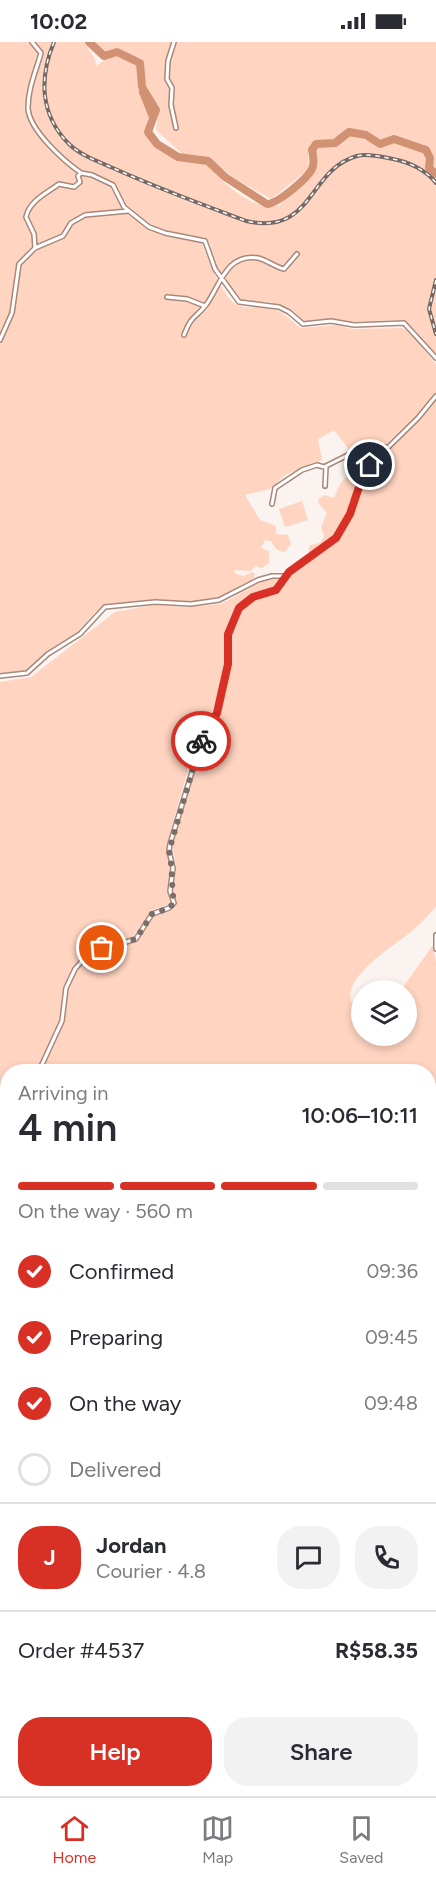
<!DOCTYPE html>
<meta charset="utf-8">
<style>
:root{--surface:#fff;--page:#f2f2f3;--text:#2b2b33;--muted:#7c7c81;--line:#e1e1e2;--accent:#d93025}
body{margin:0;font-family:Figtree,sans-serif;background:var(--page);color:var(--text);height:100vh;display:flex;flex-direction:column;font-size:22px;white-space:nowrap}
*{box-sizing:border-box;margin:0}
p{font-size:20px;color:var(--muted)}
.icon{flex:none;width:33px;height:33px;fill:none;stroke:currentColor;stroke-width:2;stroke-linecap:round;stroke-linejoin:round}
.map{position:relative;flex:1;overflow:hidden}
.details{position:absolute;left:0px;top:1022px;width:436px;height:734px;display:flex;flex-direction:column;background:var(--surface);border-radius:24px 24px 0 0;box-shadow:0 3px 9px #0003}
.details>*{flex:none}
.fabs{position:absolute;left:351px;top:938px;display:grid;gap:12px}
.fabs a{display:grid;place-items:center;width:66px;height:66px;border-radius:50%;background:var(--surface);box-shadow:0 3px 9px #0003;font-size:30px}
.pin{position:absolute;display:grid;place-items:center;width:51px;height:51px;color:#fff;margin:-26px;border:3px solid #fff;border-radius:50%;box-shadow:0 2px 6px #0007}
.courier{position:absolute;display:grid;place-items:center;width:60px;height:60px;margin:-30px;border:4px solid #d93025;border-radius:50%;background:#fff;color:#222;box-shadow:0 2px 8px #0007}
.summary em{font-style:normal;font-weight:600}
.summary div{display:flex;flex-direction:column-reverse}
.summary{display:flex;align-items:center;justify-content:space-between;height:102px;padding:0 18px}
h1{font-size:39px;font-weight:600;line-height:45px}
.bar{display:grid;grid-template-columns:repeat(4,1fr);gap:9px 6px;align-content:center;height:72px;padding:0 18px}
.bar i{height:8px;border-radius:4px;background:var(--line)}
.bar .active{background:var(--accent)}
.bar p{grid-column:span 4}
.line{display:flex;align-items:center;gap:15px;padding:0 18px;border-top:2px solid var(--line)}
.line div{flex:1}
.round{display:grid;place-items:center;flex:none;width:63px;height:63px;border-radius:24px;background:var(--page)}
ol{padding:0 18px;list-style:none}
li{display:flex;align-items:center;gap:18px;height:66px}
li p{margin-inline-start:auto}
li .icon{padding:6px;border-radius:50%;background:var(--accent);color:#fff;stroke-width:4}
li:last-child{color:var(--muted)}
li i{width:33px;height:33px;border:3px solid var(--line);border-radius:50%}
.cta{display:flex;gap:12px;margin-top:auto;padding:12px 18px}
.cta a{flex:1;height:69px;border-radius:24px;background:var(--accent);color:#fff;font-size:24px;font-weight:600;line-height:69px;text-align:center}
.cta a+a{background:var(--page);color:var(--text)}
.status{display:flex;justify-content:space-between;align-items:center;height:42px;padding:0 30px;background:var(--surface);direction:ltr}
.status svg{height:16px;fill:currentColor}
.menu{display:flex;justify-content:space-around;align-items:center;height:84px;border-top:2px solid var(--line);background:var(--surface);font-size:16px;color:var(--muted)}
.menu a{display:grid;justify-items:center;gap:3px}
.menu .active{color:var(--accent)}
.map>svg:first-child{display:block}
.green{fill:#ffd4c1}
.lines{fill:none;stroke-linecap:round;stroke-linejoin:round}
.river{stroke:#d19173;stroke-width:8}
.street-casing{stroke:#a8887a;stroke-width:6}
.street{stroke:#fff;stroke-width:3}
.rail-casing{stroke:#746964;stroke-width:4}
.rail{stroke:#fff;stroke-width:1.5;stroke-dasharray:4.5;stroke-linecap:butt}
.done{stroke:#796e69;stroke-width:6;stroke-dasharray:0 10.8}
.route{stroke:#d93025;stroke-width:8}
</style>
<div class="status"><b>10:02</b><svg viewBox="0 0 49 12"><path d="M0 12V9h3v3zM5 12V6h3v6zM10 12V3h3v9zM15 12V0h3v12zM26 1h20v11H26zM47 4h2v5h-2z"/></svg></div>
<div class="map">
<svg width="436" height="1754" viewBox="0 0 436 1754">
<rect width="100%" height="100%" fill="#faf3f0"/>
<!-- green -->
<path class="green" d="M0,0H84L95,17L96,24L113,12L135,19L139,27L138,45L149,74L145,91L158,107L183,119L205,120C221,139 253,171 280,163C289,152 304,144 311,132C317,123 312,113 318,105H330L354,92L366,95L372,101L382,103L392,100L423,110L427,114L428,128L436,136V313L415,288L402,278L306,281L286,266L269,260L239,258L215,224L210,201L201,195C202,209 223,253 234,261C245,269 258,263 270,266C287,271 289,278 301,286L337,283L352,287L402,286L409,289L436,322V351L423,369L385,403L351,410L334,388L318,397L322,418L285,433L270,447L245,453L260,478L276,484V492L288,493L291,502L285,510C276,509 275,506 271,499L265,498L261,506L269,509V521L262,526L255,524L251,529L234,528L236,532L243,534L253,530L255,532L253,539L218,556L190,560L147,558L109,562L95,570L76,592L25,631L0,632Z
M94,0H436V129L432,126L428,108C415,97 396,95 381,100L364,89L351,88L336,97L314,100L308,110L309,127L271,157L234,136L212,118L182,112L156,88L159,67L146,44L141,17L117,7L102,10Z
M436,358V865C428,873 421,881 413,888C394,905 324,943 361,973L362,993H406V948H401L433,903L436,920V1265L429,1266V1029H40L64,978L67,947L81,921L97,910L136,899L153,874L171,866L177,860L173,847L176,825L172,803L203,700L222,666L230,622L231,592L241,570L252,558L279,548L290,532L335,499L352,472L366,432L375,420Z
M359,413H364L366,419L361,428L358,444L349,460V471L333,497L309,513V504L321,500L324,494L321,485L327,471L318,461L319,456L325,453L334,456L340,442L353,428V417Z
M302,459L308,478L285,485L279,467Z
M277,536H283L276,545L257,550L242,560L231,578L225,596L224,620L216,662L196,699L167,802L170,829L168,851L171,861L153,868L132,896L96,906L81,916L68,934L60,977L46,1014L37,1029H8L7,1673L0,1669V640L31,635L115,570L153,563L185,565L221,562L263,539Z
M436,1272V1668L429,1664V1273Z
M0,1674L7,1680L8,1748H429V1675L436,1682V1754H0Z"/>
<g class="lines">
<!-- river -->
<path class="river" d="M89,0L104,14L117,10L140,21L142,45L156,68L148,90L157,102L178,115L208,119L225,135L267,162C277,162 307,137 312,127C315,121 313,114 312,108L316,102L335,101L349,90L366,93L380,102L394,97L426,108L430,116L429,126L436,132
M143,50L153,75"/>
<!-- street casing -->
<g class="street-casing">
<path id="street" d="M32,0L41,11C36,29 28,46 28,66C29,88 64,119 81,131
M174,0L168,19L167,37L172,46L171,63L176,86
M35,206L63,194L71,181L85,173L128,169
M167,255L187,257L205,264
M184,293C192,272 195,277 206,263C220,244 226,211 258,216C267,218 275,225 284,227L297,212
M0,298L12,271L19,222L35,206L34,192L26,175C29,159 47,151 59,142L74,145L80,140L78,134L81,131L92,133L113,143L124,165L149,185L165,191L205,199L215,227L239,260L279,265L289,270L303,282L331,279L354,283L404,281L436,316
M325,444L326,425
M272,462L275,446L302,428L317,423L324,425L352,411L385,405
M0,634L27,631L48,612L80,592L105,565L155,560L191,562L219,558L258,538L272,534H286
M436,893V907
M39,1029L62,979L66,946L75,927L89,911L136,897L152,872L169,866L174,861L170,849L173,826L169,809L170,802L203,694L217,671L228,622L227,599L239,566L253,555L276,548L289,530L335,496L350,472L362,436L370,423L418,376L436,354
M429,1269L436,1268
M429,1670L436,1679
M0,1672L8,1678"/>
</g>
<!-- street -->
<use href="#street" class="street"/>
<!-- rail casing -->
<g class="rail-casing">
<path id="rail" d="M54,0C39,36 40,73 69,102C80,113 99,120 113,126C157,146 201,162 246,179C314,194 307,128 357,114C368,111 382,115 393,117C409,120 426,128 436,141
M436,238L429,267L436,292"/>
</g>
<!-- rail -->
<use href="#rail" class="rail"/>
</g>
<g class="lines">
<!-- done -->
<path class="done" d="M102,906L136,897L152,872L169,866L174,861C171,843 173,827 169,809L201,699"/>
<!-- route -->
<path class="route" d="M201,699L217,671L228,622V592L239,566L253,555L276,548L289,530L336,496L350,472L362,436L370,423"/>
</g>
</svg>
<div class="fabs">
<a><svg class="icon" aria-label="layers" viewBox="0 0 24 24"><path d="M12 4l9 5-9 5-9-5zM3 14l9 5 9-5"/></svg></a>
</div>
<div class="pin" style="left:102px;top:906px;background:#ea580c"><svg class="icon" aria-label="bag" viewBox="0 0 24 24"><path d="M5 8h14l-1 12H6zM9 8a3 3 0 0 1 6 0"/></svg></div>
<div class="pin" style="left:370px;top:423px;background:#1f2937"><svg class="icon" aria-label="home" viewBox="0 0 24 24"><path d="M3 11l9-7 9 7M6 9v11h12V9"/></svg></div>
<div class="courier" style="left:201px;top:699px"><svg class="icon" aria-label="bike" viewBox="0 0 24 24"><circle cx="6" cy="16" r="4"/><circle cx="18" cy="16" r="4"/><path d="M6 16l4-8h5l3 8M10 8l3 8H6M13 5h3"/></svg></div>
<section class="details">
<div class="summary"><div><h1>4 min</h1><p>Arriving in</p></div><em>10:06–10:11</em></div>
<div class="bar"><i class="active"></i><i class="active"></i><i class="active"></i><i></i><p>On the way · 560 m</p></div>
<ol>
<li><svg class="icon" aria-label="check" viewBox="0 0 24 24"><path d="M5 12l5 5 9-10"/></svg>Confirmed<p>09:36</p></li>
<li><svg class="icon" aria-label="check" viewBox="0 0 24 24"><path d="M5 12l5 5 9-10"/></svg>Preparing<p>09:45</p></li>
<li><svg class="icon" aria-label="check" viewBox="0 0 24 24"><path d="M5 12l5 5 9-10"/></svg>On the way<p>09:48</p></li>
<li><i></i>Delivered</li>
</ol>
<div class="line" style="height:108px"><b class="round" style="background:var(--accent);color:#fff">J</b><div><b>Jordan</b><p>Courier · 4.8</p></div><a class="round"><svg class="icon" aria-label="chat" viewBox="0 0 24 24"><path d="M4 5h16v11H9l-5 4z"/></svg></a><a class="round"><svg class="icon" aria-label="phone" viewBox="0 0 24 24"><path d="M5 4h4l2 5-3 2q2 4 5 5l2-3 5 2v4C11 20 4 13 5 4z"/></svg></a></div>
<div class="line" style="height:78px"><div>Order #4537</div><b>R$58.35</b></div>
<div class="cta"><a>Help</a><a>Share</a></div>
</section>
</div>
<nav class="menu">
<a class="active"><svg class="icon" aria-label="home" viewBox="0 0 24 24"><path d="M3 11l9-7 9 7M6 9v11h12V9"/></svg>Home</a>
<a><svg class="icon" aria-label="map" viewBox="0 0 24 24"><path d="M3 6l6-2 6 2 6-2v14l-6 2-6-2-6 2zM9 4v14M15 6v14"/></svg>Map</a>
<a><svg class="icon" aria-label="saved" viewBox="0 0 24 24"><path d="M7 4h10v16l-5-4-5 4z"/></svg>Saved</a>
</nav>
